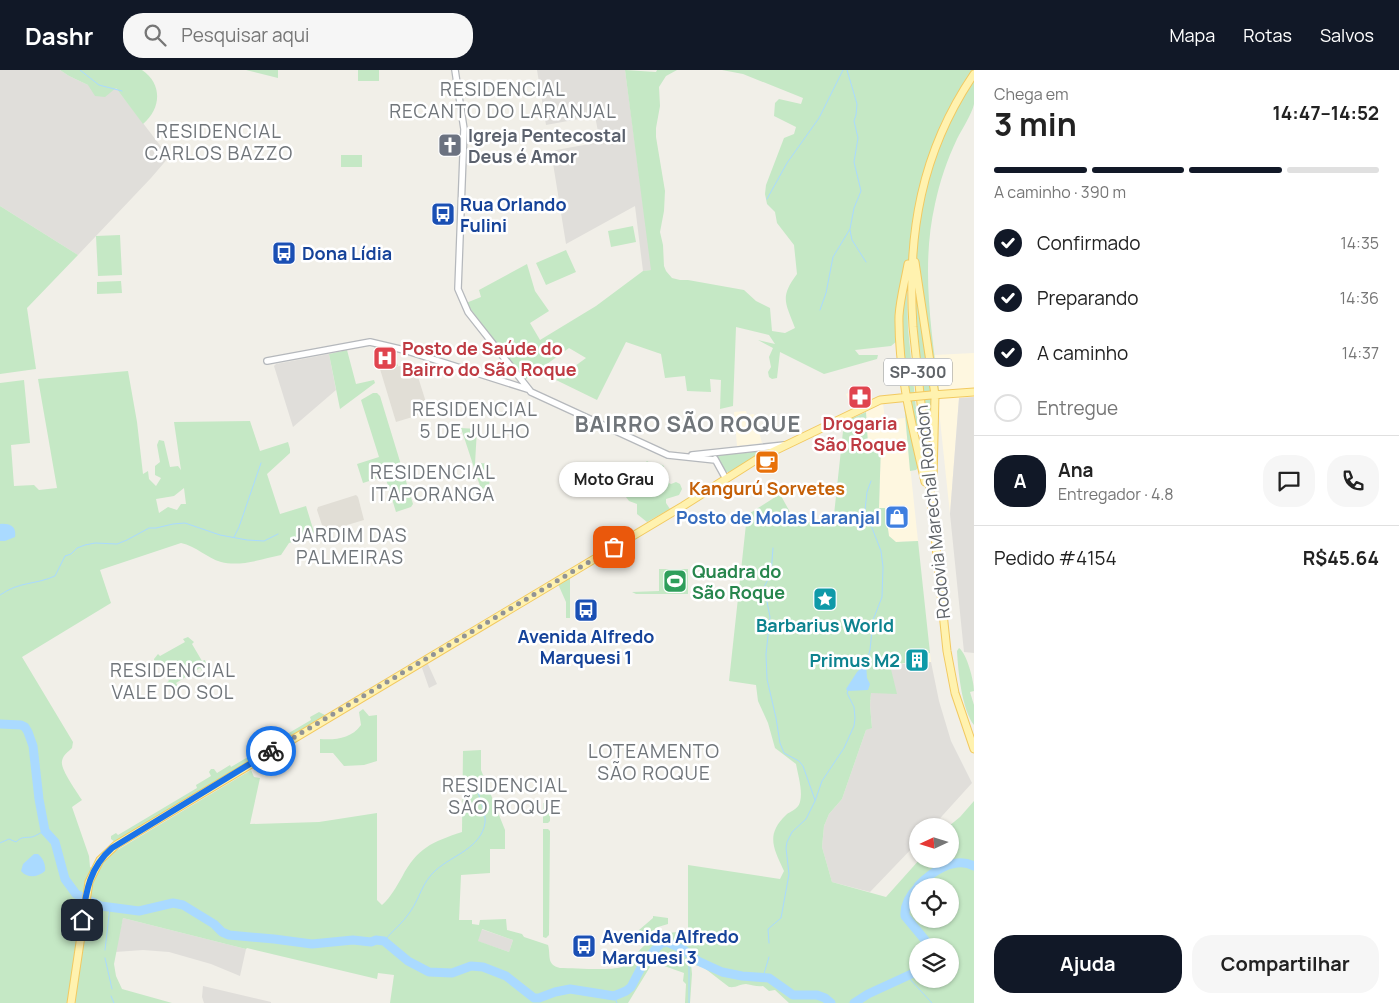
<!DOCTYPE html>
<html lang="pt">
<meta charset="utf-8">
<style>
:root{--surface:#fff;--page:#f6f6f6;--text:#222;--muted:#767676;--line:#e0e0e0;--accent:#111827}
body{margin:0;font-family:Manrope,sans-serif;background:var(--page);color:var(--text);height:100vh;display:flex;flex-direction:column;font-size:19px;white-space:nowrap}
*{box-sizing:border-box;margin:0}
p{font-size:16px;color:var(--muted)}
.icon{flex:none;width:28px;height:28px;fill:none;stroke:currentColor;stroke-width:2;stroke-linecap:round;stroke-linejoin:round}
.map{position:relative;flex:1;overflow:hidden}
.drawer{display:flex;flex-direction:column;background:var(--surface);width:425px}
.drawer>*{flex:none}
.needle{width:32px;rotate:266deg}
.buttons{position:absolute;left:909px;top:748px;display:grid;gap:10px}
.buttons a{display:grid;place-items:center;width:50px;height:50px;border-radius:50%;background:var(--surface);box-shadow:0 1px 4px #0004;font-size:25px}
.pin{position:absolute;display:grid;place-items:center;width:42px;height:42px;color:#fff;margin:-21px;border-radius:10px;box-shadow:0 2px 8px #0006}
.courier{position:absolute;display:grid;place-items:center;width:50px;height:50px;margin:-25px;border:4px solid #1a73e8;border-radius:50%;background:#fff;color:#222;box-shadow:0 1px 6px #0007}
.bubble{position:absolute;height:35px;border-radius:18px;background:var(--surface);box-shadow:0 1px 4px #0004;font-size:16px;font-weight:700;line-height:35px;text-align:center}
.head em{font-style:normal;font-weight:700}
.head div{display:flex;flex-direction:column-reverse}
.head{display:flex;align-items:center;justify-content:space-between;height:85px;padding:0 20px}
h1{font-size:32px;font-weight:700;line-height:38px}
.bar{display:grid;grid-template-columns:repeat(4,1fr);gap:8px 5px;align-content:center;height:60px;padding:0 20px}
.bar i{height:6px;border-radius:4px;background:var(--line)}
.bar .selected{background:var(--accent)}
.bar p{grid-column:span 4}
.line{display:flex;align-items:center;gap:12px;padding:0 20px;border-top:1px solid var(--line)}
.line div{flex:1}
.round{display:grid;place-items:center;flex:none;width:52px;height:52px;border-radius:20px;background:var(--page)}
ol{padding:0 20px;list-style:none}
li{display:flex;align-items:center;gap:15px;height:55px}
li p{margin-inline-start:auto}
li .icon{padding:5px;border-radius:50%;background:var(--accent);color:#fff;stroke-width:4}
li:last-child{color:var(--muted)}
li i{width:28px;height:28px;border:2px solid var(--line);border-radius:50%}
.button{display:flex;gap:10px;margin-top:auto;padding:10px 20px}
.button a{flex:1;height:58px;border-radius:20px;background:var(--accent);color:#fff;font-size:20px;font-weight:700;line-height:58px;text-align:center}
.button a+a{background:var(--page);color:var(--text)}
header{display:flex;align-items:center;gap:30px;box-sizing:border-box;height:70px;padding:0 25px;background:var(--accent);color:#fff}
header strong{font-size:24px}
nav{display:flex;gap:28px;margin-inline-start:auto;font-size:18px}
.search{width:350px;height:45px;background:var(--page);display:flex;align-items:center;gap:12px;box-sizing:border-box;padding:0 18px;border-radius:20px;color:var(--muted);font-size:19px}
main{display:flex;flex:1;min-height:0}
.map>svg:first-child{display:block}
.commercial{fill:#fef7e0}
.industrial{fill:#e0deda}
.education{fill:#e1ded6}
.green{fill:#c5e8c5;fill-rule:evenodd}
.water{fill:#aadaff}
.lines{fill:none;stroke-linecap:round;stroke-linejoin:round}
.stream{stroke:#aadaff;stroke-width:1}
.river{stroke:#aadaff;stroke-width:9}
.minor-casing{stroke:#b5b8bc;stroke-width:8}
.major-casing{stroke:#f2c960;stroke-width:9}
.minor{stroke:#fff;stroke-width:5.5}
.major{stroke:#fff2af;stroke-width:7}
.major-bridge-casing{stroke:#f2c960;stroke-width:9;stroke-linecap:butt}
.major-bridge{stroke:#fff2af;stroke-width:7}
.done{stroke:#929495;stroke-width:5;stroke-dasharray:0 9}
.route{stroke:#1a73e8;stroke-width:6}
.labels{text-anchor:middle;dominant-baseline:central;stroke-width:5;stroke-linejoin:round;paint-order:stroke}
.shield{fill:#fff;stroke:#8f9295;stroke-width:1}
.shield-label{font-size:16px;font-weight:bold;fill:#5f6368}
.worship-label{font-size:18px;font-weight:bold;fill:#5b616d;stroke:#fff;text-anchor:start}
.transit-label{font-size:18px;font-weight:bold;fill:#164399;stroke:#fff;text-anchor:start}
.health-label{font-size:18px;font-weight:bold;fill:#be3a42;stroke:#fff;text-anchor:start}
.food-label{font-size:18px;font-weight:bold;fill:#c56008;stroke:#fff}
.street-label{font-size:18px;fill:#5f6368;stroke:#fff}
.shop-label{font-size:18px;font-weight:bold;fill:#366cbe;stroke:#fff;text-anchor:end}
.leisure-label{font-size:18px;font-weight:bold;fill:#27864d;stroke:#fff;text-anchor:start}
.culture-label{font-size:18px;font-weight:bold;fill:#0d838f;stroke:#fff}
.neighbourhood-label{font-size:19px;letter-spacing:1px;fill:#70757a;stroke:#fff}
.district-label{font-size:22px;font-weight:bold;letter-spacing:1px;fill:#70757a;stroke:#fff}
</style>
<header>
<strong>Dashr</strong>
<div class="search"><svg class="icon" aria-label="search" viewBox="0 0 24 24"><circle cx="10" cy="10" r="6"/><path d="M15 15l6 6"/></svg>Pesquisar aqui</div>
<nav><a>Mapa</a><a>Rotas</a><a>Salvos</a></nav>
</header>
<main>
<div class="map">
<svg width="974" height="933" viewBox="0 0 974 933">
<rect width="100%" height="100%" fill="#f1efe8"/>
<!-- commercial -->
<path class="commercial" d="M974,283V327L959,328L950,444L938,331L940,329L934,285Z
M865,315L868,331L851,339L846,324Z
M883,333L885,350L905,348L918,471L896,472L889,466L885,439H879L881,374L868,376L866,342Z
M746,341L747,345L754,344L762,373L737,376L734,342Z
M905,582L930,583L931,592L905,593Z"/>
<!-- industrial -->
<path class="industrial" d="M0,0H60L69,6L88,15L116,18L169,87L151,108L78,185L0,136Z
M537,0H625L652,200L643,201L635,136L566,174L551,81L600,72L595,46L546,55Z
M329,284L336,320L293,357L274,296L276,294Z
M974,327V583L964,582L950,444L959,328Z
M427,592L437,614L429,618L422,598Z
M931,592L939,631L951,671L972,713L933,756H918L917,773L870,822L832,812L822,777L824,756L829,744L842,729L866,660L872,657L870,635L871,623L890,595Z
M123,848L246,879L240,906L211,894L169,882L143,880L115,882Z
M481,859L513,870L509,882L477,871Z
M203,916L271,932V933H204L202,927Z"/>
<!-- education -->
<path class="education" d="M414,294L429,342L396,352L380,299Z
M356,425L358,427L364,450L327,461H324L317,440L318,437Z"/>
<!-- green -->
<path class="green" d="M60,0H142C163,14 161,39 143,54L116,18L105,27L95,26L88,15L69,6Z
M246,0H278V8Z
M358,0H379V11H358Z
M625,0L656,2L657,0H677L666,6L659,17L660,36L656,58V67L665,121L664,141L660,162L663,175L664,196L666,201L672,208L680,210H688L744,220L756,231L770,238L772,261L785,263L795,258C786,233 779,228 797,204L794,175L777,153L775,142L767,134L765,124L766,115L784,68L794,64L796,57L774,46L775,33L779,29L801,34L803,28L743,4L722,0H974C974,11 974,24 974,34C972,44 962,59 957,69C947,90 940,111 935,134C921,195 931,259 939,320H936L917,191H906L899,233L897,271L891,276L855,280L859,285H878L877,289L824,304L780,282L777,308L772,309L769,307L768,302L771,297L769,287L773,278L758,270L775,274L769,265L736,257L733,336L720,339L721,310L710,309L711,322L687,321L685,306L665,308L661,284L626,272L597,330L556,310L586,288L569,278L525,310L466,233L481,227L479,220L527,194L535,221L549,241L530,253L540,270L596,236L643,201L651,200Z
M341,85H362V97H341Z
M0,136L78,185L27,238L36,299L0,304Z
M633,156L636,172L611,177L608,161Z
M120,165L122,205L98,206L96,166Z
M566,180L576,202L546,215L536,193Z
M121,211L122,223L97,224V212Z
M915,215H917L933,329L931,391L917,257Z
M905,220H907L908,258L920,379L908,323L902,269L901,248Z
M375,277L393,281L398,296L380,299L374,278Z
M347,280L356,314L374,310L375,313L340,339L329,284Z
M128,301L137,352L143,404L148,401L149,409L156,416L161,408L155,405V396L160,392L157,375L159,370L164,371L170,397L178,396L181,400L174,352L250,351L260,381L288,372L290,379V383L267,404L280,444L306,436L314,462L310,467L289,473L281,485C262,489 240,497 221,492C207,488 196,476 181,473L100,500L111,533L22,587L73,672L72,678C68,682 63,685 62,691C60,699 77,722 82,730L72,737L89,786L90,797L97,800L103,792L114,782L251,700L254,707L260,708L250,754L319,752L377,743V830L382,835C391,827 396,817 402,807C417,778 432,772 462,762L463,681L481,680V700L505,760V779H490V803L461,805L459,850H472V854L479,855L480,850L506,849L507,860L522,864L524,867L548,875C551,885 546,895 560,898C575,898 609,901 622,897C630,894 632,889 636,884C650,868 667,859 688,863V795L780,809L784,801C774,779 765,765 786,745C790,741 798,740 800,732C803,721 798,705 796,694L775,678L768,653L758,631L756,615L729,611L747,445L780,424L796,453V451L833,454L844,352L866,342L868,375L881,374L879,438H885L889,466L896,472L918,471L930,583L905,582V593L890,595L897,624L871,623L870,635L872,658L866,660L842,729L829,744L824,756L822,777L832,812L886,827L920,789H950V756H949L960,747L974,731V933H789L775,920L769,921L763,916C757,917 753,915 746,914C740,914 736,918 729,917L703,897L691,894L692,904L690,933H685L686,914L683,911L684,903L653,892L628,933H390L394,905L378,903L377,909L247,878L246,879L123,848L114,894L116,906L122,919L172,933H0V313L24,310L30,373L11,375L14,416L34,415L39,420L57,418L38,309ZM184,418L186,434H181L177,440L168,437L159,443L156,429L174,426ZM918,816H950V849H918ZM482,859L513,870L509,882L478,871ZM918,876H950V909H918Z
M373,323H377L380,326L413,434L411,437L396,442L385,406L363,413L357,394L379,387L361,330Z
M904,332L919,396L916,400L910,401Z
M461,358L477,359L475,394L478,405L483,407L487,403L480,396V393L491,394L489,417L481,419Z
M756,380L758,381L759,384L731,403L725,401L717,387L719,384Z
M647,391L653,395L660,394L664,396L663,406L669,407V413L671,414L676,412L680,414L682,419L679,425L666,429V433L670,439L647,452L637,444V434L629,431L623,423L594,425L593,419L597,399L605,407L611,399L618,403V409L632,407L641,401L642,396Z
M659,499H688V524H636L632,522L659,521Z
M570,507V548H566V532L558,514Z
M188,567L194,572L192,574L202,591L205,590L207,597L202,601L200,598L176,613L178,616L171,618L166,613L169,611L158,594L155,595L154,589L158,584L160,586L185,572L183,569Z
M959,578C967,584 974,611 974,621L970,622L974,635V655C962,640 958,601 957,581Z
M363,639L369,646L377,645V691L364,695L344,696L333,683H320V669C335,670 351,669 361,655L359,642Z
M319,642L325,645L115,772L111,769V766L116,763L118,765L197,718L196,715L211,706L209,702L211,699H214L217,703L230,695L231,697L311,650L310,647Z
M550,732V751L548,753H543V733Z
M543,759H548L550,761L549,865L546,868L543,867Z
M653,846L668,848V854L658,857L646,865L640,863L639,860L653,848Z"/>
<!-- water -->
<path class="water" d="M0,454C9,453 17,456 15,467L5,471H0Z
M866,593L867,608L870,614L868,620L848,621L846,619L857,602Z
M34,784H38C43,788 46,795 45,801C38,807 28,809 21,801L23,794Z"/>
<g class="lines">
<!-- stream -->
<path class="stream" d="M80,0L99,15L122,21
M767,129L787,93L819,48L843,0
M850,160L852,170L866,192
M820,240L826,223L833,187L850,159L854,138L861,121L854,92L858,68L854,51L856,45L857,34L847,0
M234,467L239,457L261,393
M773,478L771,504L764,517L770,547L766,584L767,609L776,648L780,673L784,683L799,691L803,696L815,730
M0,525C20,511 35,515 55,506L65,486L71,484L77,478L85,475L95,473L117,474L127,470L149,458H156L173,454L185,453L220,465L247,470L264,471L278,464
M866,594L870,580L873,550L882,527L883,497L881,481L865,440L867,422L871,411
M0,773L9,769L16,772C22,766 25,768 32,767C36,766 41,762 45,761
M384,871C392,861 403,853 410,842C420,828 422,812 436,800C453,785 481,778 485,753C487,745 476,718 473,708
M769,873L768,859L781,848L789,804L786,778L787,772L792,762L806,749L815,731L822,711L844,678L854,656L855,648L854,637L847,623L848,620
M105,880L110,837
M105,888L112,919
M907,906L932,933
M763,907L769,887
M111,926L114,933
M614,926L617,933
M689,933V883"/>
<!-- river -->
<path class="river" d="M0,654L21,655L25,657L28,662L33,676L39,729L45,761L55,772L65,809L76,824L101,836L139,841L173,833L183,835L214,854L222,862L229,865L274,869L312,874L353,870L371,872L376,870L384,871L408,891L429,902L452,903L471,896L483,897L506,906L534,928H539L555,922L570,919L614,926L626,921L631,917L643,894L660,874L667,872L684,880L698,891L722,902L742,906L769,908L793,925H817L825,928L831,933
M918,816C931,802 955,786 974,796
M918,817C910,825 904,834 905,846L930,876
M854,933L868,924L918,901"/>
<!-- minor casing -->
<g class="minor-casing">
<path id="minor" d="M455,0L464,59L458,219L468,242L531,322L668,385L715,390
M267,291L370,272L404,280L527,319
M692,385L784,375
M715,389L726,409"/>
</g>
<!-- major casing -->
<g class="major-casing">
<path id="major" d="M974,4C921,82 907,164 913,257L947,581L955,623L974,679
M915,192L935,325L933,409
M908,194C905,211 900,229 899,246C898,302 913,359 925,412
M932,325L974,322
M71,933L89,812L100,790L116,775L683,436L759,388L772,382L880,330L910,327"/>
</g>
<!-- minor -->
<use href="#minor" class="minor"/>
<!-- major -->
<use href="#major" class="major"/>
<!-- major-bridge casing -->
<g class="major-bridge-casing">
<path id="major-bridge" d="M910,327L931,325"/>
</g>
<!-- major-bridge -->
<use href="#major-bridge" class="major-bridge"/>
</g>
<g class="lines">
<!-- done -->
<path class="done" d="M271,681L614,477"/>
<!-- route -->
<path class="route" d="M82,850C86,822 89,798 112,778L271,681"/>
</g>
<!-- icons -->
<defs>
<g id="church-square" transform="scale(1.25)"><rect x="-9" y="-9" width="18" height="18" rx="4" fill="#6b7280" stroke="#fff"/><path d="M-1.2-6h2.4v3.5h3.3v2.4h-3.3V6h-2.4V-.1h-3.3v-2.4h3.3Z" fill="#fff"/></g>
<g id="bus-square" transform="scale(1.25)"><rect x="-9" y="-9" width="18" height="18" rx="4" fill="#1a4fb4" stroke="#fff"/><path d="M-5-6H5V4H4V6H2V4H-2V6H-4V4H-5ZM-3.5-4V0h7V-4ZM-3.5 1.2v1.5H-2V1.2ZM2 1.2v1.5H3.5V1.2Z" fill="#fff"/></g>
<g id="hospital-square" transform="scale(1.25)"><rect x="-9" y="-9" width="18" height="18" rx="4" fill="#e0444e" stroke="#fff"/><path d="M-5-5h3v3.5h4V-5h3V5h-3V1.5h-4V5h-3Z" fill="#fff"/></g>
<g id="pharmacy-square" transform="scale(1.25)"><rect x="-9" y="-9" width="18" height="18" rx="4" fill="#e0444e" stroke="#fff"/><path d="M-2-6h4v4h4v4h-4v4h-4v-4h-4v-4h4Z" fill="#fff"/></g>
<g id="cafe-square" transform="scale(1.25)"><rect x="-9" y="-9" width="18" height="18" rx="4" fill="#e8710a" stroke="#fff"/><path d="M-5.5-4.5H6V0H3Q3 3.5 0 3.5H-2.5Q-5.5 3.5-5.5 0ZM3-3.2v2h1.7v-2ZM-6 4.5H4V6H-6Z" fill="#fff"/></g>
<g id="shop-square" transform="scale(1.25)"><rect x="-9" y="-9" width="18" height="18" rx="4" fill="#3f7fe0" stroke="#fff"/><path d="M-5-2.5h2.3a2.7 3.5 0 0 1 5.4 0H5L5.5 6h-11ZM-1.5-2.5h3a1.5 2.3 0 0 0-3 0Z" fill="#fff"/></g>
<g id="stadium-square" transform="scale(1.25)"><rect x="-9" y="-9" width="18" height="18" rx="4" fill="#2e9e5b" stroke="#fff"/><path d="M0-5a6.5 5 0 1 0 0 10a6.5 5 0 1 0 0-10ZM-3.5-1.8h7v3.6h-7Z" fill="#fff"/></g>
<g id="sight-square" transform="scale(1.25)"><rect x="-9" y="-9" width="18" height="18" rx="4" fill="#0f9aa8" stroke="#fff"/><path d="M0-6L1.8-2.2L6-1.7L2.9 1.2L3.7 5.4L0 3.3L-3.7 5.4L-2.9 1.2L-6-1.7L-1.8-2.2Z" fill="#fff"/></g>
<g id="building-square" transform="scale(1.25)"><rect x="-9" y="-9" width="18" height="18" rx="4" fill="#0f9aa8" stroke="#fff"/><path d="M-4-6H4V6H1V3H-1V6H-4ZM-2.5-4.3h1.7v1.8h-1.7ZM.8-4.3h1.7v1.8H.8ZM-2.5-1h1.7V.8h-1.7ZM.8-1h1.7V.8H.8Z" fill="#fff"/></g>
</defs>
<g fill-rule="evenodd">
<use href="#church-square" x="450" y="75"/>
<use href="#bus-square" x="443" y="144"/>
<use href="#bus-square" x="284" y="183"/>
<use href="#hospital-square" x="385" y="288"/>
<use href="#pharmacy-square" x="860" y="327"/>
<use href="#cafe-square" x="767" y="392"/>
<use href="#shop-square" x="897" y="447"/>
<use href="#stadium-square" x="675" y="511"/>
<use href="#sight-square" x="825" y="529"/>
<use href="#bus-square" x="586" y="540"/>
<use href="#building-square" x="917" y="590"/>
<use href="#bus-square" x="584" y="876"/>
</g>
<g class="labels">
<!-- shield labels -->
<rect class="shield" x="884" y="288.5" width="68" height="27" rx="4"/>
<g class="shield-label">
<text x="918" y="302">SP-300</text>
</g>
<!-- worship labels -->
<g class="worship-label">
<text x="468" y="65">Igreja Pentecostal<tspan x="468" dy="21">Deus é Amor</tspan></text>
</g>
<!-- transit labels -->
<g class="transit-label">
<text x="460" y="134">Rua Orlando<tspan x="460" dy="21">Fulini</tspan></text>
<text x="302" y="183">Dona Lídia</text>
<text x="586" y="566" text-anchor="middle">Avenida Alfredo<tspan x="586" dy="21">Marquesi 1</tspan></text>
<text x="602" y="866">Avenida Alfredo<tspan x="602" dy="21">Marquesi 3</tspan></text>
</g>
<!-- health labels -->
<g class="health-label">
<text x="402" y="278">Posto de Saúde do<tspan x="402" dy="21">Bairro do São Roque</tspan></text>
<text x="860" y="353" text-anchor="middle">Drogaria<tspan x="860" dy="21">São Roque</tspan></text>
</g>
<!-- food labels -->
<g class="food-label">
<text x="767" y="418">Kangurú Sorvetes</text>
</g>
<!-- street labels -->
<g class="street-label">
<text transform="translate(932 442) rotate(-96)">Rodovia Marechal Rondon</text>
</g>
<!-- shop labels -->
<g class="shop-label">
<text x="880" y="447">Posto de Molas Laranjal</text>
</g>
<!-- leisure labels -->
<g class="leisure-label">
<text x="692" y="501">Quadra do<tspan x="692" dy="21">São Roque</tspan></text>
</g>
<!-- culture labels -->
<g class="culture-label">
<text x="825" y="555">Barbarius World</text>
<text x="900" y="590" text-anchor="end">Primus M2</text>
</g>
<!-- neighbourhood labels -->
<g class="neighbourhood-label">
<text x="503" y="19">RESIDENCIAL<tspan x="503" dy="22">RECANTO DO LARANJAL</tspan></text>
<text x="219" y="61">RESIDENCIAL<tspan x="219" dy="22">CARLOS BAZZO</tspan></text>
<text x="475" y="339">RESIDENCIAL<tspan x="475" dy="22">5 DE JULHO</tspan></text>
<text x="433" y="402">RESIDENCIAL<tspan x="433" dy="22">ITAPORANGA</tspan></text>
<text x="350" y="465">JARDIM DAS<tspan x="350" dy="22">PALMEIRAS</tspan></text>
<text x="173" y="600">RESIDENCIAL<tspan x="173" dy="22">VALE DO SOL</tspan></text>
<text x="654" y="681">LOTEAMENTO<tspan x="654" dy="22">SÃO ROQUE</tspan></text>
<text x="505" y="715">RESIDENCIAL<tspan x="505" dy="22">SÃO ROQUE</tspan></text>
</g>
<!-- district labels -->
<g class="district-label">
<text x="688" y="354">BAIRRO SÃO ROQUE</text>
</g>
</g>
</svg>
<div class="buttons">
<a><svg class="needle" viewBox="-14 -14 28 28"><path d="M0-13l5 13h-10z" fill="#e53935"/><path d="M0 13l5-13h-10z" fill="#767676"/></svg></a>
<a><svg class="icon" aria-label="locate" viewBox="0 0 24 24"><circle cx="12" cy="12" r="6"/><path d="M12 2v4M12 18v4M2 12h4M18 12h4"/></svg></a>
<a><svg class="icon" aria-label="layers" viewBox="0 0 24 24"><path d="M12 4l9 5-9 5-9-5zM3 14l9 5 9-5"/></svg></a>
</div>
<div class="pin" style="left:614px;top:477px;background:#ea580c"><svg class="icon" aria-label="bag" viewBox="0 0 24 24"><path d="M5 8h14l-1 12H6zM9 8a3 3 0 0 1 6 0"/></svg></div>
<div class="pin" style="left:82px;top:850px;background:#1f2937"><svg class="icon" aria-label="home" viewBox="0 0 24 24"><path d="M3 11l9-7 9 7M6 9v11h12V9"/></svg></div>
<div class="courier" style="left:271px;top:681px"><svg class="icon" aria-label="bike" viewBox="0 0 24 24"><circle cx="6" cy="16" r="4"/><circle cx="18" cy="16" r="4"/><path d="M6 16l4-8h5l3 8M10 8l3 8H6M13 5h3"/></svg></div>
<div class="bubble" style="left:559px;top:392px;width:110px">Moto Grau</div>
</div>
<section class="drawer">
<div class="head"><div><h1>3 min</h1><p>Chega em</p></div><em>14:47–14:52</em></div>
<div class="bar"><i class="selected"></i><i class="selected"></i><i class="selected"></i><i></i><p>A caminho · 390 m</p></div>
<ol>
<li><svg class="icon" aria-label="check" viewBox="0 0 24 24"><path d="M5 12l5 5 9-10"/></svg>Confirmado<p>14:35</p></li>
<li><svg class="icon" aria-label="check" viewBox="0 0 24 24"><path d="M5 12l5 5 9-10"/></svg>Preparando<p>14:36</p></li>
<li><svg class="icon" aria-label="check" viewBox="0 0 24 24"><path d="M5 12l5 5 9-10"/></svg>A caminho<p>14:37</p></li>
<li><i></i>Entregue</li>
</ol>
<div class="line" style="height:90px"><b class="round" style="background:var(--accent);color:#fff">A</b><div><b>Ana</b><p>Entregador · 4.8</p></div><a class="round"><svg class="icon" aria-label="chat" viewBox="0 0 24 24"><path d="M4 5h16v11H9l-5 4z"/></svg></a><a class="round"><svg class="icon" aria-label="phone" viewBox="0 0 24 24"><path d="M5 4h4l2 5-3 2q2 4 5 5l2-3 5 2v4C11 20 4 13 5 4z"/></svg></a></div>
<div class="line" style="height:65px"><div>Pedido #4154</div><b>R$45.64</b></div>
<div class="button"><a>Ajuda</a><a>Compartilhar</a></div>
</section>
</main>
